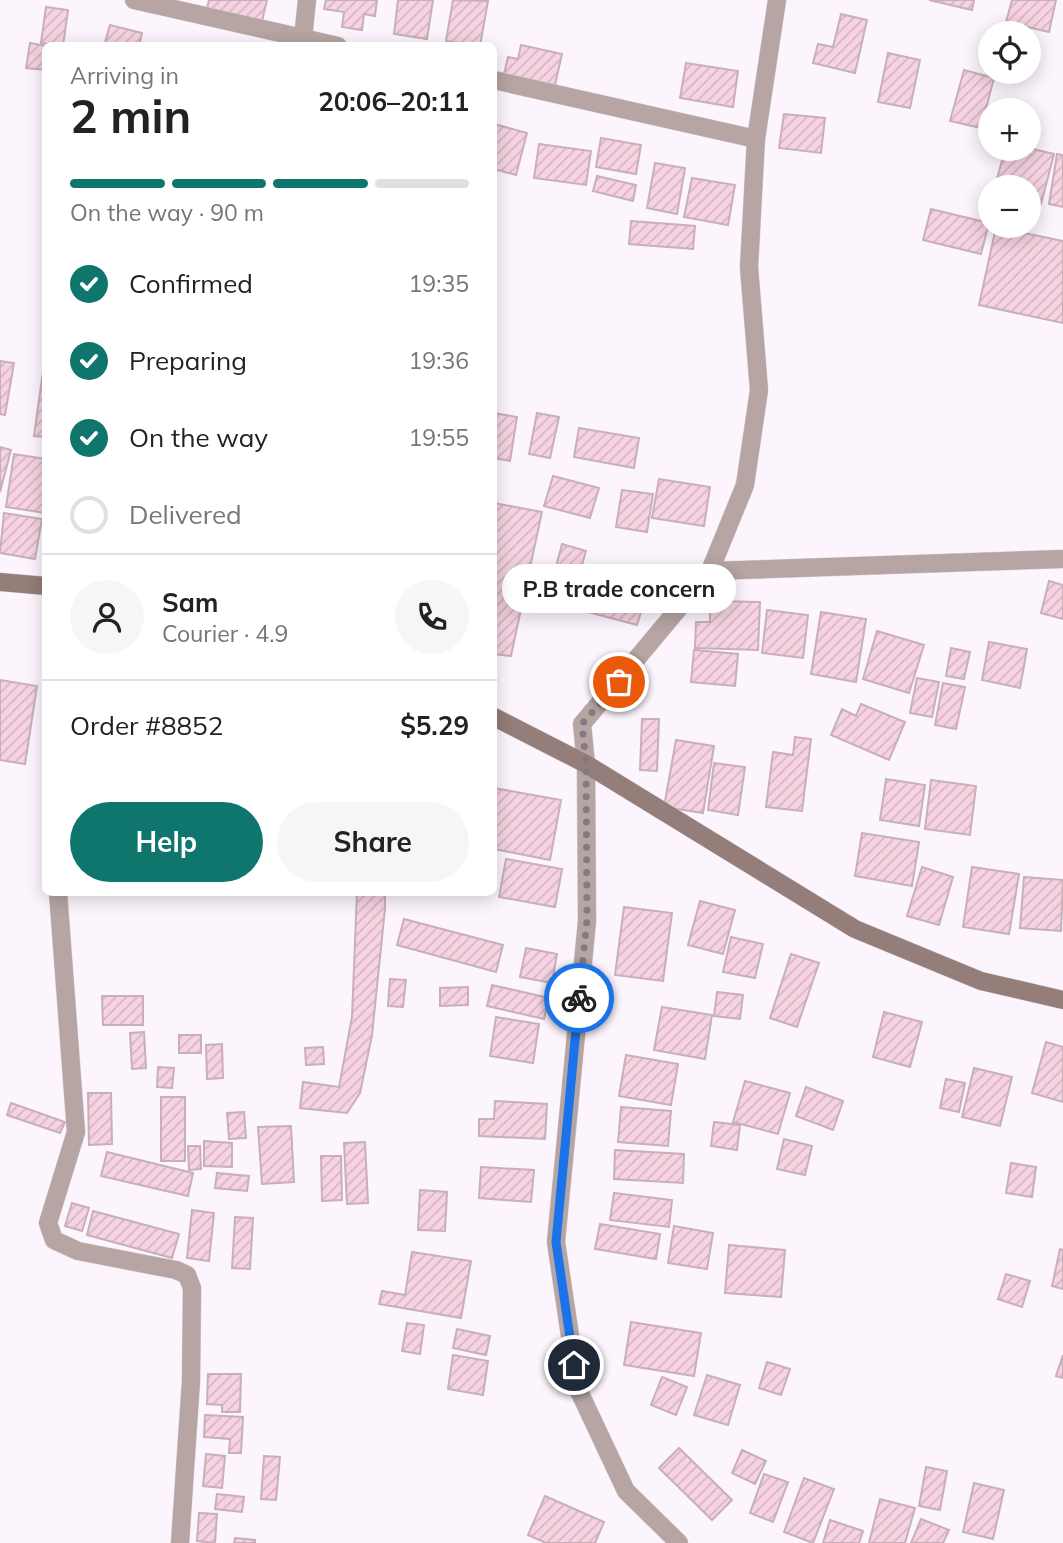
<!DOCTYPE html>
<meta charset="utf-8">
<style>
:root{--surface:#fff;--page:#f6f6f6;--text:#222;--muted:#767676;--line:#e0e0e0;--accent:#0f766e}
body{margin:0;font-family:Mulish,sans-serif;background:var(--page);color:var(--text);height:100vh;display:flex;flex-direction:column;font-size:26px;white-space:nowrap}
*{box-sizing:border-box;margin:0}
p{font-size:23px;color:var(--muted)}
.icon{flex:none;width:38px;height:38px;fill:none;stroke:currentColor;stroke-width:2;stroke-linecap:round;stroke-linejoin:round}
.map{position:relative;flex:1;overflow:hidden}
.panel{position:absolute;left:42px;top:42px;width:455px;height:854px;display:flex;flex-direction:column;background:var(--surface);border-radius:10px;box-shadow:0 4px 18px #0003}
.panel>*{flex:none}
.tools{position:absolute;left:978px;top:21px;display:grid;gap:14px}
.tools a{display:grid;place-items:center;width:63px;height:63px;border-radius:50%;background:var(--surface);box-shadow:0 4px 18px #0003;font-size:35px}
.pin{position:absolute;display:grid;place-items:center;width:60px;height:60px;color:#fff;margin:-30px;border:4px solid #fff;border-radius:50%;box-shadow:0 2px 7px #0007}
.courier{position:absolute;display:grid;place-items:center;width:70px;height:70px;margin:-35px;border:5px solid #1a73e8;border-radius:50%;background:#fff;color:#222;box-shadow:0 2px 9px #0007}
.bubble{position:absolute;height:49px;border-radius:24px;background:var(--surface);box-shadow:0 4px 18px #0003;font-size:23px;font-weight:700;line-height:49px;text-align:center}
.headline em{font-style:normal;font-weight:700}
.headline div{display:flex;flex-direction:column-reverse}
.headline{display:flex;align-items:center;justify-content:space-between;height:119px;padding:0 28px}
h1{font-size:46px;font-weight:700;line-height:52px}
.bar{display:grid;grid-template-columns:repeat(4,1fr);gap:10px 7px;align-content:center;height:84px;padding:0 28px}
.bar i{height:9px;border-radius:5px;background:var(--line)}
.bar .current{background:var(--accent)}
.bar p{grid-column:span 4}
.line{display:flex;align-items:center;gap:18px;padding:0 28px;border-top:2px solid var(--line)}
.line div{flex:1}
.round{display:grid;place-items:center;flex:none;width:74px;height:74px;border-radius:37px;background:var(--page)}
ol{padding:0 28px;list-style:none}
li{display:flex;align-items:center;gap:21px;height:77px}
li p{margin-inline-start:auto}
li .icon{padding:7px;border-radius:50%;background:var(--accent);color:#fff;stroke-width:4}
li:last-child{color:var(--muted)}
li i{width:38px;height:38px;border:4px solid var(--line);border-radius:50%}
.action{display:flex;gap:14px;margin-top:auto;padding:14px 28px}
.action a{flex:1;height:80px;border-radius:42px;background:var(--accent);color:#fff;font-size:28px;font-weight:700;line-height:80px;text-align:center}
.action a+a{background:var(--page);color:var(--text)}
.map>svg:first-child{display:block}
.building{fill:url(#building-hatch);stroke:#c8afb9;stroke-width:2}
.lines{fill:none;stroke-linecap:round;stroke-linejoin:round}
.street-casing{stroke:#d7d0d8;stroke-width:19}
.secondary-casing{stroke:#d7d0d8;stroke-width:19}
.street{stroke:#b6a5a2;stroke-width:18}
.secondary{stroke:#957d79;stroke-width:18}
.done{stroke:#827b83;stroke-width:7;stroke-dasharray:0 12.6}
.route{stroke:#1a73e8;stroke-width:9}
</style>
<div class="map">
<svg width="1063" height="1543" viewBox="0 0 1063 1543">
<defs>
<pattern id="building-hatch" width="6" height="6" patternUnits="userSpaceOnUse" patternTransform="scale(1.75)"><rect width="6" height="6" fill="#f7d3e2"/><path d="M-1 1l2-2M0 6l6-6M5 7l2-2" fill="none" stroke="#d5b6c3"/></pattern>
</defs>
<rect width="100%" height="100%" fill="#fcf5fd"/>
<!-- building -->
<path class="building" d="M209,0H267L262,21L207,8Z
M326,0H377L375,16L364,14L362,30L342,27L344,12L324,9Z
M398,0H433L427,39L394,34Z
M453,0L488,1L480,46L446,41Z
M929,0H974L972,10Z
M1012,0H1056L1049,32L1006,22Z
M46,7L68,10L63,46L41,43Z
M841,14L867,20L855,73L813,63L818,44L833,47Z
M110,25L142,33L139,46H104Z
M30,43L46,46V70L26,68Z
M521,45L562,54L555,85L504,74L508,57L518,59Z
M888,53L920,60L910,108L878,102Z
M686,63L738,71L733,107L680,98Z
M964,70L994,78L981,128L950,121Z
M784,114L825,118L821,153L779,148Z
M494,124L527,133L516,175L494,169Z
M601,138L641,145L636,174L596,167Z
M539,144L591,151L586,185L534,178Z
M1029,148L1054,154L1041,204L1029,201V187H995L1005,149Z
M1057,154L1063,155V207L1049,204Z
M655,163L685,168L677,214L647,208Z
M597,176L636,185L633,201L593,191Z
M692,178L735,185L728,225L684,217Z
M931,209L989,223L981,254L923,240Z
M631,221L695,226L693,249L629,244Z
M996,227L1063,241V323L979,305Z
M45,357H46V437L34,436Z
M0,361L14,363L5,415L0,414Z
M494,413L517,417L510,461L494,458Z
M537,413L559,417L550,458L529,454Z
M579,428L639,438L634,468L574,457Z
M0,447L11,450L0,492Z
M14,454L46,459V513L6,507Z
M553,476L599,488L590,518L544,506Z
M659,479L710,487L704,526L652,518Z
M622,490L653,494L647,532L616,527Z
M494,503L542,512L511,656L494,654Z
M4,513L42,519L35,559L0,553Z
M562,544L586,551L575,590L642,609L637,625L547,601Z
M1049,581L1063,585V619L1041,613Z
M710,601L760,602L758,650L695,648L696,622H710Z
M767,610L808,615L803,658L762,653Z
M821,612L866,619L856,682L811,674Z
M877,631L924,645L909,693L863,679Z
M989,642L1027,649L1020,688L982,680Z
M951,648L970,652L964,679L946,676Z
M694,650L738,654L735,686L691,682Z
M917,678L939,682L932,717L910,713Z
M0,680L37,686L25,764L0,760Z
M943,683L965,687L956,729L935,725Z
M861,704L905,722L889,760L831,735L842,709L856,716Z
M642,719H659L657,771L640,770Z
M795,737L811,739L802,811L766,807L773,752L793,755Z
M676,740L714,746L703,813L664,807Z
M714,763L745,767L738,815L708,810Z
M886,779L925,785L919,826L880,820Z
M931,780L976,786L970,835L925,829Z
M494,788L561,800L550,860L494,849Z
M862,833L919,842L912,886L855,876Z
M506,859L562,869L555,907L499,897Z
M922,867L953,877L939,925L907,916Z
M972,867L1019,874L1009,934L963,927Z
M1024,877L1063,880L1061,931L1020,928Z
M357,892H385V909L372,1035L360,1093L347,1113L300,1108L303,1082L339,1087L352,1017Z
M700,901L735,910L723,954L688,945Z
M624,907L672,913L663,981L615,975Z
M404,919L503,945L496,972L397,945Z
M731,937L763,944L755,978L723,972Z
M526,948L557,954L552,983L520,977Z
M791,954L819,963L797,1027L770,1018Z
M390,979L406,980L403,1007L388,1006Z
M492,985L549,998L544,1019L487,1006Z
M468,987V1005L440,1006V988Z
M717,992L743,995L740,1019L714,1016Z
M102,996H143V1025H103Z
M662,1007L712,1015L705,1059L654,1050Z
M884,1012L922,1022L910,1067L873,1057Z
M496,1017L539,1024L533,1063L490,1056Z
M144,1032L146,1068L132,1069L130,1033Z
M179,1035H201V1053H179Z
M1046,1042L1063,1047V1102L1032,1093Z
M222,1044L223,1078L207,1079L206,1045Z
M323,1047L324,1064L306,1065L305,1048Z
M626,1055L678,1064L671,1105L619,1096Z
M158,1067L174,1068L172,1088L157,1087Z
M974,1068L1012,1077L1000,1126L962,1117Z
M946,1079L965,1083L959,1112L940,1108Z
M745,1081L790,1093L778,1134L733,1122Z
M806,1087L843,1101L833,1130L796,1116Z
M88,1093H111L112,1144L89,1145Z
M161,1097H185V1161H161Z
M495,1101L547,1104L545,1139L479,1136V1119H494Z
M11,1103L65,1122L60,1133L7,1115Z
M621,1107L671,1111L668,1146L618,1142Z
M244,1112L246,1138L229,1139L227,1113Z
M714,1122L740,1125L737,1150L711,1146Z
M291,1126L294,1182L262,1184L258,1127Z
M784,1139L812,1146L805,1175L777,1169Z
M204,1141L232,1143V1167L204,1166Z
M365,1142L368,1203L347,1204L344,1143Z
M188,1146H200L201,1169L189,1170Z
M615,1150L684,1154L683,1183L614,1179Z
M107,1152L193,1173L188,1196L101,1176Z
M321,1156H341L342,1200L322,1201Z
M1011,1163L1036,1167L1032,1197L1006,1193Z
M481,1167L534,1170L531,1202L479,1198Z
M217,1173L249,1176L247,1191L215,1188Z
M420,1190L447,1192L445,1231L418,1230Z
M614,1193L672,1200L669,1227L610,1220Z
M72,1203L89,1208L82,1231L65,1226Z
M192,1210L214,1213L209,1261L187,1258Z
M93,1211L179,1234L172,1258L87,1235Z
M235,1217L253,1218L250,1269L232,1268Z
M600,1224L660,1234L656,1259L595,1249Z
M674,1226L713,1233L707,1269L668,1263Z
M729,1245L785,1250L781,1297L725,1293Z
M1060,1249L1063,1250V1289L1052,1286Z
M412,1252L471,1261L461,1318L379,1304L382,1291L405,1295Z
M1006,1274L1030,1281L1022,1307L998,1299Z
M631,1322L701,1333L694,1376L624,1365Z
M407,1323L424,1325L420,1354L402,1351Z
M457,1329L490,1336L486,1355L453,1348Z
M453,1355L488,1361L483,1395L448,1389Z
M1063,1355V1378L1056,1376Z
M767,1362L790,1369L781,1395L759,1388Z
M208,1374H241L240,1412H222V1405L207,1404Z
M707,1375L740,1385L728,1425L694,1415Z
M662,1377L687,1387L676,1415L651,1405Z
M205,1415L243,1417L241,1453H229L230,1439L204,1437Z
M679,1448L732,1500L712,1520L659,1468Z
M742,1450L766,1461L755,1484L732,1473Z
M206,1454L225,1456L222,1488L203,1486Z
M264,1456L280,1457L276,1500L261,1499Z
M926,1467L947,1471L940,1510L919,1506Z
M764,1474L788,1482L773,1522L750,1513Z
M804,1478L834,1489L813,1543L784,1532Z
M974,1483L1004,1490L993,1539L963,1532Z
M217,1494L244,1497L242,1512L215,1509Z
M545,1496L604,1522L595,1543H546L528,1535Z
M880,1499L915,1508L905,1543H869Z
M199,1513L217,1514L215,1543L197,1541Z
M921,1519L949,1530L943,1543H911Z
M830,1520L863,1531L859,1543H823Z
M235,1538L255,1540V1543H234Z"/>
<g class="lines">
<!-- street casing -->
<g class="street-casing">
<path id="street" d="M134,0L338,46
M303,38L307,0
M494,80L756,139
M710,571L1063,559
M58,892L76,1132L48,1223L54,1240L78,1251L176,1270L187,1275L192,1288L191,1381L180,1543
M679,1543L626,1491L578,1389L556,1242L587,921L586,764L582,724L710,571L745,485L759,390L749,267L756,139L777,0"/>
</g>
<!-- secondary casing -->
<g class="secondary-casing">
<path id="secondary" d="M0,582L46,586
M494,717L586,764L855,929L981,981L1063,1000"/>
</g>
<!-- street -->
<use href="#street" class="street"/>
<!-- secondary -->
<use href="#secondary" class="secondary"/>
</g>
<g class="lines">
<!-- done -->
<path class="done" d="M579,998L587,920L586,764L582,724L619,682"/>
<!-- route -->
<path class="route" d="M574,1365L556,1242L579,998"/>
</g>
</svg>
<div class="tools">
<a><svg class="icon" aria-label="locate" viewBox="0 0 24 24"><circle cx="12" cy="12" r="6"/><path d="M12 2v4M12 18v4M2 12h4M18 12h4"/></svg></a>
<a>+</a>
<a>−</a>
</div>
<div class="pin" style="left:619px;top:682px;background:#ea580c"><svg class="icon" aria-label="bag" viewBox="0 0 24 24"><path d="M5 8h14l-1 12H6zM9 8a3 3 0 0 1 6 0"/></svg></div>
<div class="pin" style="left:574px;top:1365px;background:#1f2937"><svg class="icon" aria-label="home" viewBox="0 0 24 24"><path d="M3 11l9-7 9 7M6 9v11h12V9"/></svg></div>
<div class="courier" style="left:579px;top:998px"><svg class="icon" aria-label="bike" viewBox="0 0 24 24"><circle cx="6" cy="16" r="4"/><circle cx="18" cy="16" r="4"/><path d="M6 16l4-8h5l3 8M10 8l3 8H6M13 5h3"/></svg></div>
<div class="bubble" style="left:502px;top:564px;width:234px">P.B trade concern</div>
<section class="panel">
<div class="headline"><div><h1>2 min</h1><p>Arriving in</p></div><em>20:06–20:11</em></div>
<div class="bar"><i class="current"></i><i class="current"></i><i class="current"></i><i></i><p>On the way · 90 m</p></div>
<ol>
<li><svg class="icon" aria-label="check" viewBox="0 0 24 24"><path d="M5 12l5 5 9-10"/></svg>Confirmed<p>19:35</p></li>
<li><svg class="icon" aria-label="check" viewBox="0 0 24 24"><path d="M5 12l5 5 9-10"/></svg>Preparing<p>19:36</p></li>
<li><svg class="icon" aria-label="check" viewBox="0 0 24 24"><path d="M5 12l5 5 9-10"/></svg>On the way<p>19:55</p></li>
<li><i></i>Delivered</li>
</ol>
<div class="line" style="height:126px"><a class="round"><svg class="icon" aria-label="person" viewBox="0 0 24 24"><circle cx="12" cy="8" r="4"/><path d="M4 21q1-7 8-7t8 7"/></svg></a><div><b>Sam</b><p>Courier · 4.9</p></div><a class="round"><svg class="icon" aria-label="phone" viewBox="0 0 24 24"><path d="M5 4h4l2 5-3 2q2 4 5 5l2-3 5 2v4C11 20 4 13 5 4z"/></svg></a></div>
<div class="line" style="height:91px"><div>Order #8852</div><b>$5.29</b></div>
<div class="action"><a>Help</a><a>Share</a></div>
</section>
</div>
